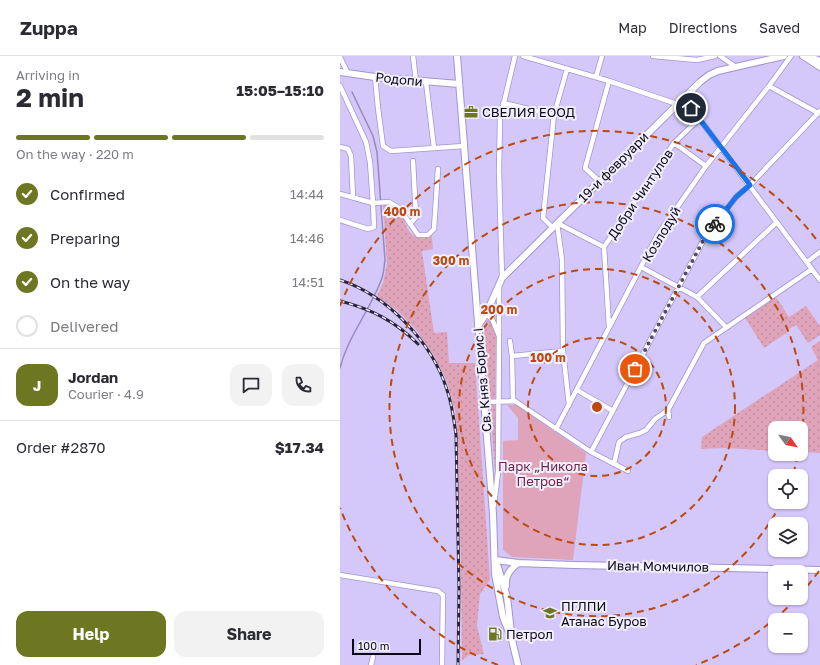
<!DOCTYPE html>
<meta charset="utf-8">
<style>
:root{--surface:#fff;--page:#f2f2f3;--text:#2b2b33;--muted:#7c7c81;--line:#e1e1e2;--accent:#6d7620}
body{margin:0;font-family:"Golos Text",sans-serif;background:var(--page);color:var(--text);height:100vh;display:flex;flex-direction:column;font-size:15px;white-space:nowrap}
*{box-sizing:border-box;margin:0}
p{font-size:13px;color:var(--muted)}
.icon{flex:none;width:22px;height:22px;fill:none;stroke:currentColor;stroke-width:2;stroke-linecap:round;stroke-linejoin:round}
.map{position:relative;flex:1;overflow:hidden}
.drawer{display:flex;flex-direction:column;background:var(--surface);width:340px}
.drawer>*{flex:none}
.needle{width:26px;rotate:123deg}
.fabs{position:absolute;left:428px;top:365px;display:grid;gap:8px}
.fabs a{display:grid;place-items:center;width:40px;height:40px;border-radius:8px;background:var(--surface);box-shadow:0 1px 3px #0004;font-size:20px}
.scale{position:absolute;left:12px;bottom:10px;width:69px;box-sizing:border-box;padding-left:4px;border:2px solid #0d071c;border-top:0;font-size:11px;line-height:14px;white-space:nowrap;color:#0d071c;-webkit-text-stroke:3px #f2effc;paint-order:stroke}
.pin{position:absolute;display:grid;place-items:center;width:34px;height:34px;color:#fff;margin:-17px;border:2px solid #fff;border-radius:50%;box-shadow:0 1px 4px #0007}
.courier{position:absolute;display:grid;place-items:center;width:40px;height:40px;margin:-20px;border:3px solid #1a73e8;border-radius:50%;background:#fff;color:#222;box-shadow:0 1px 5px #0007}
.overview em{font-style:normal;font-weight:700}
.overview div{display:flex;flex-direction:column-reverse}
.overview{display:flex;align-items:center;justify-content:space-between;height:68px;padding:0 16px}
h1{font-size:26px;font-weight:700;line-height:30px}
.bar{display:grid;grid-template-columns:repeat(4,1fr);gap:6px 4px;align-content:center;height:48px;padding:0 16px}
.bar i{height:5px;border-radius:3px;background:var(--line)}
.bar .on{background:var(--accent)}
.bar p{grid-column:span 4}
.line{display:flex;align-items:center;gap:10px;padding:0 16px;border-top:1px solid var(--line)}
.line div{flex:1}
.round{display:grid;place-items:center;flex:none;width:42px;height:42px;border-radius:12px;background:var(--page)}
ol{padding:0 16px;list-style:none}
li{display:flex;align-items:center;gap:12px;height:44px}
li p{margin-inline-start:auto}
li .icon{padding:4px;border-radius:50%;background:var(--accent);color:#fff;stroke-width:4}
li:last-child{color:var(--muted)}
li i{width:22px;height:22px;border:2px solid var(--line);border-radius:50%}
.action{display:flex;gap:8px;margin-top:auto;padding:8px 16px}
.action a{flex:1;height:46px;border-radius:12px;background:var(--accent);color:#fff;font-size:16px;font-weight:700;line-height:46px;text-align:center}
.action a+a{background:var(--page);color:var(--text)}
header{display:flex;align-items:center;gap:24px;box-sizing:border-box;height:56px;padding:0 20px;background:var(--surface);border-bottom:1px solid var(--line)}
header strong{font-size:19px}
nav{display:flex;gap:22px;margin-inline-start:auto;font-size:14px}
main{display:flex;flex:1;min-height:0}
.map>svg:first-child{display:block}
.grass{fill:url(#grass-dots)}
.park{fill:#e0a4ba}
.lines{fill:none;stroke-linecap:round;stroke-linejoin:round}
.stream{stroke:#9789c0;stroke-width:1.5}
.street-casing{stroke:#a394d1;stroke-width:6}
.secondary-casing{stroke:#a394d1;stroke-width:8}
.street{stroke:#fff;stroke-width:4.5}
.secondary{stroke:#fff;stroke-width:6}
.rail-casing{stroke:#2a233c;stroke-width:3}
.rail{stroke:#f2effc;stroke-width:1.5;stroke-dasharray:4.5;stroke-linecap:butt}
.done{stroke:#534b6a;stroke-width:4;stroke-dasharray:0 7.2}
.route{stroke:#1a73e8;stroke-width:5}
.ring{fill:none;stroke:#bc490f;stroke-width:2;stroke-dasharray:7 5}
.labels{text-anchor:middle;dominant-baseline:central;stroke-width:4;stroke-linejoin:round;paint-order:stroke}
.street-label{font-size:13px;fill:#0d071c;stroke:#f2effc}
.poi-label{font-size:13px;fill:#0d071c;stroke:#f2effc;text-anchor:start}
.park-label{font-size:13px;fill:#6f2547;stroke:#f2effc}
.centre{fill:#bc490f;stroke:#f2effc;stroke-width:2}
.ring-label{font-size:12px;text-anchor:middle;font-weight:bold;fill:#bc490f;stroke:#f2effc;stroke-width:4;stroke-linejoin:round;paint-order:stroke}
</style>
<header>
<strong>Zuppa</strong>
<nav><a>Map</a><a>Directions</a><a>Saved</a></nav>
</header>
<main>
<section class="drawer">
<div class="overview"><div><h1>2 min</h1><p>Arriving in</p></div><em>15:05–15:10</em></div>
<div class="bar"><i class="on"></i><i class="on"></i><i class="on"></i><i></i><p>On the way · 220 m</p></div>
<ol>
<li><svg class="icon" aria-label="check" viewBox="0 0 24 24"><path d="M5 12l5 5 9-10"/></svg>Confirmed<p>14:44</p></li>
<li><svg class="icon" aria-label="check" viewBox="0 0 24 24"><path d="M5 12l5 5 9-10"/></svg>Preparing<p>14:46</p></li>
<li><svg class="icon" aria-label="check" viewBox="0 0 24 24"><path d="M5 12l5 5 9-10"/></svg>On the way<p>14:51</p></li>
<li><i></i>Delivered</li>
</ol>
<div class="line" style="height:72px"><b class="round" style="background:var(--accent);color:#fff">J</b><div><b>Jordan</b><p>Courier · 4.9</p></div><a class="round"><svg class="icon" aria-label="chat" viewBox="0 0 24 24"><path d="M4 5h16v11H9l-5 4z"/></svg></a><a class="round"><svg class="icon" aria-label="phone" viewBox="0 0 24 24"><path d="M5 4h4l2 5-3 2q2 4 5 5l2-3 5 2v4C11 20 4 13 5 4z"/></svg></a></div>
<div class="line" style="height:52px"><div>Order #2870</div><b>$17.34</b></div>
<div class="action"><a>Help</a><a>Share</a></div>
</section>
<div class="map">
<svg width="480" height="609" viewBox="0 0 480 609">
<defs>
<pattern id="grass-dots" width="8" height="8" patternUnits="userSpaceOnUse"><rect width="8" height="8" fill="#e0a4ba"/><path d="M2 2h.1M6 6h.1" fill="none" stroke="#bf8c9f" stroke-width="1.8" stroke-linecap="round"/></pattern>
</defs>
<rect width="100%" height="100%" fill="#d4c8fb"/>
<!-- grass -->
<path class="grass" d="M43,149C48,149 56,151 60,156C62,158 63,162 64,164C69,179 76,186 92,179L93,193L82,195L94,277L107,276L109,307H135L150,524L140,538L137,570L144,598L129,599L123,604H122L121,511L118,392L115,354L106,323L94,300L77,275L59,256L37,240L43,227L47,208Z
M436,241L449,261L466,250L480,270V279L468,287L456,269L447,274L448,276L424,292L405,262Z
M147,264L150,265L156,280L155,344H150L144,272Z
M480,285V397L461,396V372H435V395L385,392L361,393L362,381L478,304L471,291Z
M150,349H155L157,417H155Z"/>
<!-- park -->
<path class="park" d="M167,349H176L246,397L233,504L172,501L163,494V385L178,384V362Z"/>
<g class="lines">
<!-- stream -->
<path class="stream" d="M0,312C8,280 31,253 42,222C44,216 44,210 45,204L37,96L33,80L12,36"/>
<!-- street casing -->
<g class="street-casing">
<path id="street" d="M73,0L76,25
M183,0L269,25L337,48
M313,0L357,4L375,0
M380,0L396,11
M0,1L8,18
M35,21L38,52L43,90L51,95L124,90
M256,21L262,0
M86,26L94,92
M0,30L26,86L30,106L33,147L34,171L28,173L0,164
M429,30L478,57
M343,41L480,224
M163,47L214,59
M334,87L366,110
M0,91L8,93L11,100L13,141
M259,125L245,112L269,25
M0,138L33,147L49,146L59,152L78,179H88L94,173L98,113
M217,167L222,204L223,295L229,349
M217,167L264,191
M70,168L76,161L73,105
M213,172L203,162L214,59L227,13
M467,206L480,196
M301,211L357,241L386,271
M162,222L159,115L160,63L175,0
M159,230V278
M357,241L437,166
M146,258L152,263L159,280L158,416L154,449
M269,271L264,191L334,87L359,63
M170,285L172,300L173,345
M172,300L223,295
M237,334L273,355
M144,346L175,345L251,396L288,415
M329,361L328,354L364,287L472,213
M216,373L317,180L366,110L429,30L451,0
M251,396L364,183L396,141L410,129L480,55
M274,408L279,386L286,381L300,377L306,374L315,363L328,354
M0,519L98,535L103,539L102,609
M31,609L33,601"/>
</g>
<!-- secondary casing -->
<g class="secondary-casing">
<path id="secondary" d="M117,0L153,458L155,518L163,561L172,584
M463,0L480,11
M468,0L480,5
M0,16L35,21L119,28
M138,270L146,258L162,222L360,26L369,19L378,15L444,0
M156,504L178,507L234,509L480,514
M157,508L167,541L172,584L178,609
M166,530C165,519 170,514 178,507"/>
</g>
<!-- street -->
<use href="#street" class="street"/>
<!-- secondary -->
<use href="#secondary" class="secondary"/>
<!-- rail casing -->
<g class="rail-casing">
<path id="rail" d="M0,224C48,240 92,286 107,334C112,348 114,364 116,379L119,533L118,609
M0,245C31,253 55,265 78,288"/>
</g>
<!-- rail -->
<use href="#rail" class="rail"/>
</g>
<g class="lines">
<!-- done -->
<path class="done" d="M295,313L364,183L375,168"/>
<!-- route -->
<path class="route" d="M351,52L410,129L396,141L375,168"/>
</g>
<!-- distance rings -->
<g class="ring">
<circle cx="257" cy="351" r="69"/>
<circle cx="257" cy="351" r="138"/>
<path d="M458 399A207 207 0 0 1 453 418M441 447A207 207 0 1 1 461 385"/>
<path d="M479 515A276 276 0 0 1 462 536M456 543A276 276 0 0 1 356 609M158 609A276 276 0 0 1 0 452M0 250A276 276 0 0 1 479 187"/>
</g>
<!-- icons -->
<defs>
<g id="office-bare" transform="scale(1.08)"><path d="M-6-3h4V-5.5h4V-3h4V5H-6ZM-1-4.5V-3h2v-1.5ZM-6 0V1H6V0Z" fill="#6d7620" stroke="#f2effc" stroke-width="2.5" paint-order="stroke"/></g>
<g id="school-bare" transform="scale(1.08)"><path d="M0-5L7-2L0 1L-7-2ZM-4 1L0 2.5L4 1V4Q0 6-4 4Z" fill="#6d7620" stroke="#f2effc" stroke-width="2.5" paint-order="stroke"/></g>
<g id="fuel-bare" transform="scale(1.08)"><path d="M-5.5-6h7V0h2V4h1.3V-2.5L3-4.5l.8-.8L6-3V5H2.5V1h-1V6h-7ZM-4.2-4.7v3.2H.2V-4.7Z" fill="#6d7620" stroke="#f2effc" stroke-width="2.5" paint-order="stroke"/></g>
</defs>
<g fill-rule="evenodd">
<use href="#office-bare" x="131" y="56"/>
<use href="#school-bare" x="210" y="557"/>
<use href="#fuel-bare" x="155" y="578"/>
</g>
<g class="labels">
<!-- street labels -->
<g class="street-label">
<text transform="translate(59 23) rotate(6)">Родопи</text>
<text transform="translate(273 111) rotate(-45)">19-и февруари</text>
<text transform="translate(300 138) rotate(-56)">Добри Чинтулов</text>
<text transform="translate(321 178) rotate(-59)">Козлодуй</text>
<text transform="translate(142 324) rotate(-95)">Св. Княз Борис I</text>
<text transform="translate(318 510) rotate(1)">Иван Момчилов</text>
</g>
<!-- poi labels -->
<g class="poi-label">
<text x="142" y="56">СВЕЛИЯ ЕООД</text>
<text x="221" y="550">ПГЛПИ<tspan x="221" dy="15">Атанас Буров</tspan></text>
<text x="166" y="578">Петрол</text>
</g>
<!-- park labels -->
<g class="park-label">
<text x="203" y="410">Парк „Никола<tspan x="203" dy="15">Петров“</tspan></text>
</g>
</g>
<circle cx="257" cy="351" r="6" class="centre"/>
<g class="ring-label">
<text x="62" y="160">400 m</text>
<text x="111" y="209">300 m</text>
<text x="159" y="258">200 m</text>
<text x="208" y="306">100 m</text>
</g>
</svg>
<div class="fabs">
<a><svg class="needle" viewBox="-14 -14 28 28"><path d="M0-13l5 13h-10z" fill="#e53935"/><path d="M0 13l5-13h-10z" fill="#7c7c81"/></svg></a>
<a><svg class="icon" aria-label="locate" viewBox="0 0 24 24"><circle cx="12" cy="12" r="6"/><path d="M12 2v4M12 18v4M2 12h4M18 12h4"/></svg></a>
<a><svg class="icon" aria-label="layers" viewBox="0 0 24 24"><path d="M12 4l9 5-9 5-9-5zM3 14l9 5 9-5"/></svg></a>
<a>+</a>
<a>−</a>
</div>
<div class="scale">100 m</div>
<div class="pin" style="left:295px;top:313px;background:#ea580c"><svg class="icon" aria-label="bag" viewBox="0 0 24 24"><path d="M5 8h14l-1 12H6zM9 8a3 3 0 0 1 6 0"/></svg></div>
<div class="pin" style="left:351px;top:52px;background:#1f2937"><svg class="icon" aria-label="home" viewBox="0 0 24 24"><path d="M3 11l9-7 9 7M6 9v11h12V9"/></svg></div>
<div class="courier" style="left:375px;top:168px"><svg class="icon" aria-label="bike" viewBox="0 0 24 24"><circle cx="6" cy="16" r="4"/><circle cx="18" cy="16" r="4"/><path d="M6 16l4-8h5l3 8M10 8l3 8H6M13 5h3"/></svg></div>
</div>
</main>
